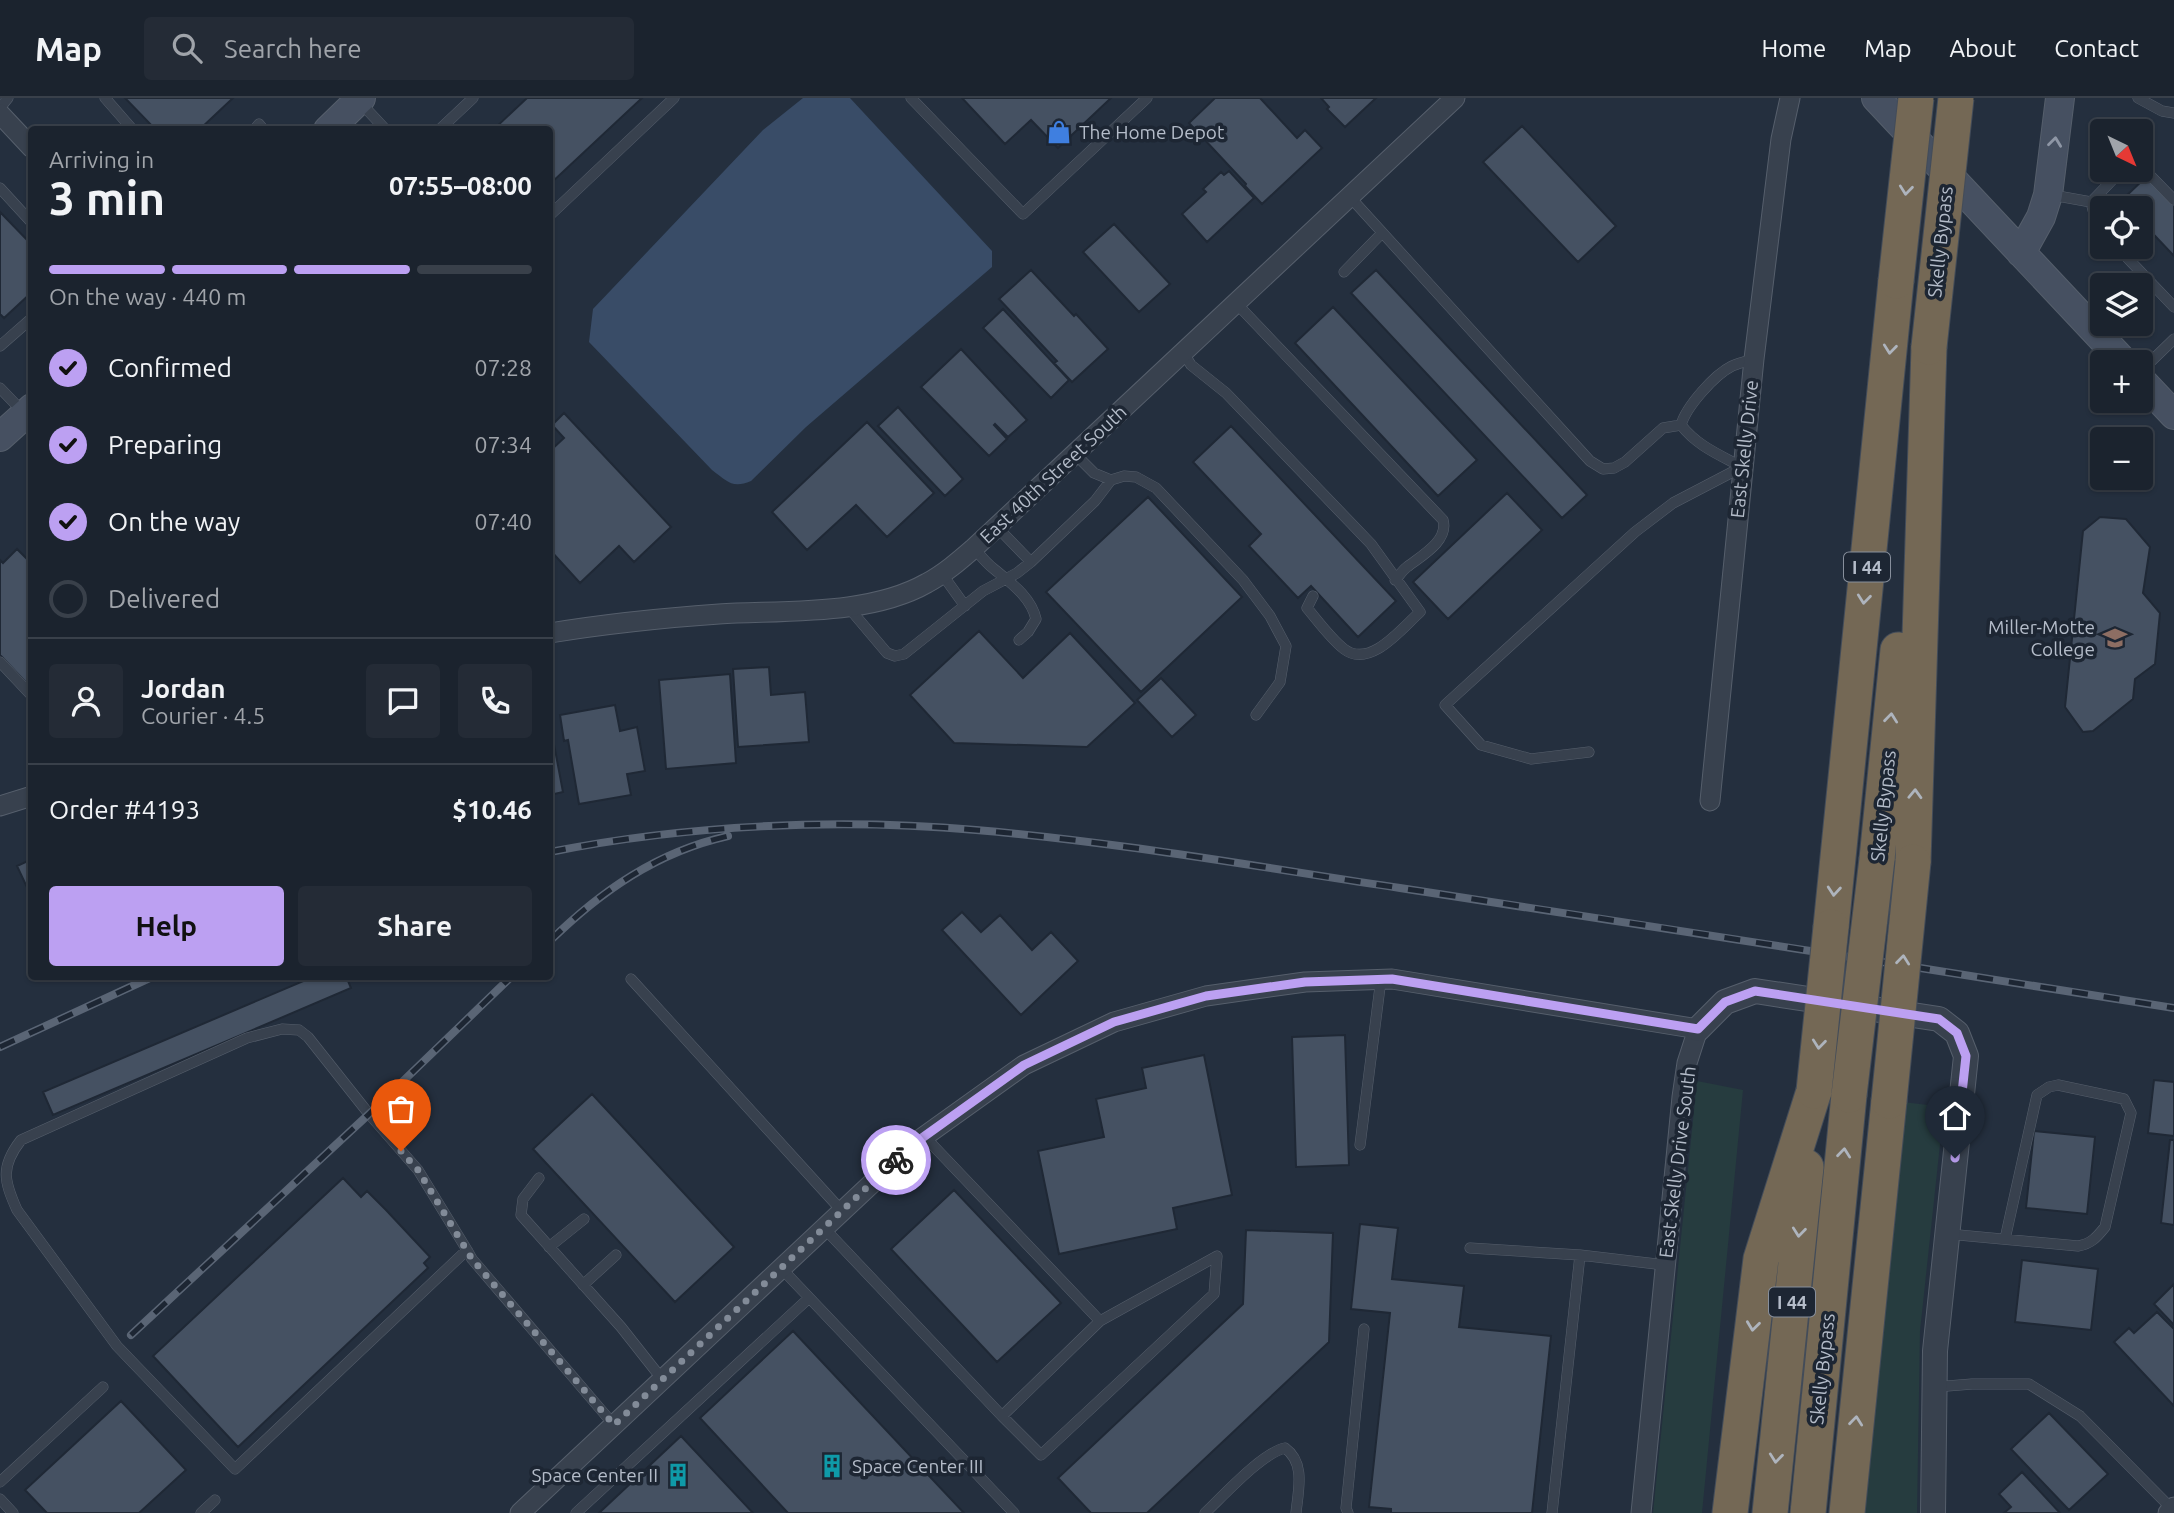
<!DOCTYPE html>
<meta charset="utf-8">
<style>
:root{--surface:#1b232e;--page:#242b36;--text:#f1f3f6;--muted:#a0a4aa;--line:#39404a;--accent:#bca0f2}
body{margin:0;font-family:Ubuntu,sans-serif;background:var(--page);color:var(--text);height:100vh;display:flex;flex-direction:column;font-size:26px;white-space:nowrap}
*{box-sizing:border-box;margin:0}
p{font-size:23px;color:var(--muted)}
.icon{flex:none;width:38px;height:38px;fill:none;stroke:currentColor;stroke-width:2;stroke-linecap:round;stroke-linejoin:round}
.map{position:relative;flex:1;overflow:hidden}
.side{position:absolute;left:28px;top:28px;width:525px;height:854px;display:flex;flex-direction:column;background:var(--surface);border-radius:7px;box-shadow:0 2px 5px #0004,0 0 0 2px var(--line)}
.side>*{flex:none}
.needle{width:46px;rotate:137deg}
.fabs{position:absolute;left:2090px;top:21px;display:grid;gap:14px}
.fabs a{display:grid;place-items:center;width:63px;height:63px;border-radius:7px;background:var(--surface);box-shadow:0 2px 5px #0004,0 0 0 2px var(--line);font-size:35px}
.pin{position:absolute;display:grid;place-items:center;width:60px;height:60px;color:#fff;margin:-72px -30px;border-radius:50% 50% 50% 0;rotate:-45deg;box-shadow:0 0 7px #0007}
.pin .icon{rotate:45deg}
.courier{position:absolute;display:grid;place-items:center;width:70px;height:70px;margin:-35px;border:5px solid #bca0f2;border-radius:50%;background:#fff;color:#222;box-shadow:0 2px 9px #0007}
.summary em{font-style:normal;font-weight:700}
.summary div{display:flex;flex-direction:column-reverse}
.summary{display:flex;align-items:center;justify-content:space-between;height:119px;padding:0 21px}
h1{font-size:46px;font-weight:700;line-height:52px}
.bar{display:grid;grid-template-columns:repeat(4,1fr);gap:10px 7px;align-content:center;height:84px;padding:0 21px}
.bar i{height:9px;border-radius:5px;background:var(--line)}
.bar .active{background:var(--accent)}
.bar p{grid-column:span 4}
.line{display:flex;align-items:center;gap:18px;padding:0 21px;border-top:2px solid var(--line)}
.line div{flex:1}
.round{display:grid;place-items:center;flex:none;width:74px;height:74px;border-radius:7px;background:var(--page)}
ol{padding:0 21px;list-style:none}
li{display:flex;align-items:center;gap:21px;height:77px}
li p{margin-inline-start:auto}
li .icon{padding:7px;border-radius:50%;background:var(--accent);color:#111;stroke-width:4}
li:last-child{color:var(--muted)}
li i{width:38px;height:38px;border:4px solid var(--line);border-radius:50%}
.cta{display:flex;gap:14px;margin-top:auto;padding:14px 21px}
.cta a{flex:1;height:80px;border-radius:7px;background:var(--accent);color:#111;font-size:28px;font-weight:700;line-height:80px;text-align:center}
.cta a+a{background:var(--page);color:var(--text)}
header{display:flex;align-items:center;gap:42px;box-sizing:border-box;height:98px;padding:0 35px;background:var(--surface);border-bottom:2px solid var(--line)}
header strong{font-size:33px}
nav{display:flex;gap:38px;margin-inline-start:auto;font-size:24px}
.search{width:490px;height:63px;background:var(--page);display:flex;align-items:center;gap:18px;box-sizing:border-box;padding:0 24px;border-radius:7px;color:var(--muted);font-size:26px}
.map>svg:first-child{display:block}
.green{fill:#263c3f}
.water{fill:#394c67}
.building{fill:#455162;stroke:#1f2835;stroke-width:2}
.lines{fill:none;stroke-linecap:round;stroke-linejoin:round}
.service-casing{stroke:#565f6c;stroke-width:11}
.minor-casing{stroke:#565f6c;stroke-width:21}
.tertiary-casing{stroke:#565f6c;stroke-width:26}
.secondary-casing{stroke:#565f6c;stroke-width:30}
.motorway-casing{stroke:#434c59;stroke-width:37}
.service{stroke:#38414e;stroke-width:10}
.minor{stroke:#38414e;stroke-width:19}
.tertiary{stroke:#38414e;stroke-width:24}
.secondary{stroke:#465061;stroke-width:28}
.motorway{stroke:#746855;stroke-width:35}
.rail-casing{stroke:#5a6575;stroke-width:8}
.rail{stroke:#1d2633;stroke-width:5;stroke-dasharray:16;stroke-linecap:butt}
.motorway-bridge-casing{stroke:#434c59;stroke-width:37;stroke-linecap:butt}
.motorway-bridge{stroke:#746855;stroke-width:35}
.oneway{stroke:#8e96a5}
.oneway2{stroke:#aeb4bd}
.done{stroke:#828b98;stroke-width:7;stroke-dasharray:0 12.6}
.route{stroke:#bca0f2;stroke-width:9}
.labels{text-anchor:middle;dominant-baseline:central;stroke-width:7;stroke-linejoin:round;paint-order:stroke}
.shield{fill:#1d2633;stroke:#878f9c;stroke-width:2}
.shield-label{font-size:18px;font-weight:bold;fill:#b4bcc9}
.poi-label{font-size:19px;fill:#b4bcc9;stroke:#1d2633;text-anchor:start}
.street-label{font-size:19px;fill:#b4bcc9;stroke:#1d2633}
</style>
<header>
<strong>Map</strong>
<div class="search"><svg class="icon" aria-label="search" viewBox="0 0 24 24"><circle cx="10" cy="10" r="6"/><path d="M15 15l6 6"/></svg>Search here</div>
<nav><a>Home</a><a>Map</a><a>About</a><a>Contact</a></nav>
</header>
<div class="map">
<svg width="2174" height="1415" viewBox="0 0 2174 1415">
<rect width="100%" height="100%" fill="#242f3e"/>
<!-- green -->
<path class="green" d="M1697,983L1743,992L1702,1415H1653Z
M1903,1004L1944,1009L1920,1233L1917,1415H1860Z"/>
<!-- water -->
<path class="water" d="M803,0H850L992,153V169L806,329L751,383C732,391 727,383 712,372L589,244L593,211L763,32Z"/>
<!-- building -->
<path class="building" d="M125,0H233L199,32H156Z
M527,0H642L550,86V32H493Z
M962,0H1111L1058,50L1031,22L1005,46Z
M1215,0H1260L1297,40L1305,32L1322,50L1262,106L1245,88L1246,86L1189,25Z
M1321,0H1376L1345,29L1327,11L1329,9Z
M1522,28L1616,128L1578,164L1483,64Z
M1229,73L1254,100L1207,144L1182,116L1206,94L1203,91L1221,74L1224,77Z
M2147,78L2174,107V158L2140,122V110H2130L2122,102Z
M0,114L32,147V194L4,220L0,216Z
M1114,126L1170,186L1139,214L1083,154Z
M1031,172L1074,218L1076,216L1108,251L1072,284L1054,265L1057,263L999,201Z
M1376,172L1587,397L1562,420L1351,195Z
M1333,209L1477,362L1438,398L1295,245Z
M1003,211L1069,282L1051,300L983,230Z
M961,251L1027,322L1008,339L995,326L994,327L1007,341L989,358L921,289Z
M898,309L963,381L945,398L878,328Z
M564,315L671,429L634,464L619,448L580,485L550,452V353L564,340L552,327Z
M867,324L934,395L887,439L856,407L807,452L772,414Z
M1231,328L1396,503L1358,539L1311,488L1298,500L1249,448L1261,436L1193,364Z
M1507,395L1542,432L1448,521L1413,484Z
M1148,399L1242,499L1141,594L1046,494Z
M2100,419L2126,421L2150,449L2143,495L2160,515L2155,566L2135,581L2133,601L2093,633L2083,634L2065,609L2083,433Z
M17,451L32,466V591L0,557V462L3,465Z
M979,533L1023,580L1070,535L1135,605L1087,649L954,645L910,597Z
M769,569L771,597L805,594L809,644L738,649L733,571Z
M730,576L736,665L666,671L659,582Z
M1161,580L1196,617L1172,639L1137,602Z
M615,607L620,633L637,629L645,673L627,676L631,697L579,706L568,642L564,643L560,617Z
M550,625L563,694L550,697Z
M32,761V800L17,768Z
M962,814L981,834L1000,817L1032,852L1051,834L1078,863L1021,917L942,832Z
M315,878H346L351,890L53,1017L43,994Z
M1345,937L1349,1067L1296,1069L1292,939Z
M1204,957L1232,1097L1173,1110L1177,1131L1059,1156L1038,1053L1104,1039L1096,1001L1146,990L1142,970Z
M2154,982L2174,984V1038L2148,1035Z
M592,996L734,1149L675,1204L533,1051Z
M2034,1033L2095,1039L2087,1116L2026,1110Z
M2170,1042H2174V1127L2161,1125Z
M343,1080L361,1099L367,1093L386,1112L430,1159L424,1165L428,1170L238,1349L153,1258Z
M954,1092L1061,1205L997,1264L891,1151Z
M1360,1126L1398,1130L1392,1181L1464,1188L1459,1229L1551,1238L1532,1415H1391V1411L1369,1409L1390,1215L1351,1211Z
M1246,1132L1333,1135L1329,1244L1147,1415H1091L1058,1380L1243,1206Z
M2022,1162L2098,1171L2091,1232L2015,1224Z
M2174,1186V1227L2154,1206Z
M2157,1214L2174,1231V1308L2114,1244L2129,1230L2134,1235Z
M793,1233L964,1415H788L700,1320Z
M121,1303L186,1372L139,1415H47L25,1392Z
M2049,1315L2108,1376L2069,1412L2011,1351Z
M681,1338L753,1415H599Z
M2022,1374L2060,1415H2004L2011,1409L1999,1396Z"/>
<g class="lines">
<!-- service casing -->
<g class="service-casing">
<path id="service" d="M105,0L133,32
M911,0L1023,116L1147,0
M2138,0L2162,13L2174,15
M359,3L386,32
M0,10L8,0
M254,32L259,26L264,32
M439,32L473,0
M2140,67L2174,102
M0,90L32,125
M2052,97L2091,104
M1350,99L1590,363L1603,371L1614,370L1625,364L1663,330L1681,327
M550,117L674,0
M2102,133L2097,128L2091,104L2122,72
M2117,149L2174,209
M1344,174L1382,135
M1236,205L1443,422C1449,443 1421,458 1407,469C1402,473 1399,478 1395,482
M0,248L32,220
M1183,254L1191,267L1226,295L1371,446L1420,514C1401,531 1370,571 1344,551C1330,540 1318,523 1307,510L1313,498
M2140,274L2174,241
M0,290L24,315
M1075,356L1094,375L1111,382L1124,378L1136,379L1156,390L1243,482L1270,518L1286,548L1280,584L1256,617
M1742,369C1720,357 1697,348 1681,327C1686,309 1714,277 1732,268C1739,265 1747,263 1754,261
M997,429L1031,464L1095,403L1111,382
M974,450C980,457 986,465 994,471C1011,485 1031,499 1036,521L1028,534L1019,542
M942,476L965,508
M849,510L887,555L895,558L904,556L983,493L1017,475L1031,464
M0,564L32,598
M1589,654L1531,661L1481,647L1445,607L1635,434L1673,405L1742,369
M631,881L842,1113
M1360,1047L1381,881
M539,1080L523,1101L521,1117L621,1229L662,1281
M824,1130L1002,1318L1100,1223L924,1038
M1948,1136L2078,1148C2091,1146 2097,1139 2105,1129L2131,1015L2124,1001L2058,987L2049,989L2037,997L2005,1141
M549,1149L584,1121
M1470,1150L1580,1157L1665,1167
M467,1152L235,1371L117,1248L17,1112C4,1083 0,1069 21,1042L247,940L282,931L299,932L308,939L369,1016L418,1072L467,1152L472,1161L614,1327
M781,1170L1014,1415
M583,1187L616,1157
M1935,1289L1972,1286H2029L2080,1318L2172,1411
M1002,1318L1041,1357L1214,1196L1217,1158L1100,1223
M0,1384L103,1289
M0,1401L13,1415
M201,1415L215,1402
M576,1415L809,1200
M1205,1415C1224,1397 1262,1355 1285,1350C1306,1365 1298,1393 1296,1415
M1348,1415L1346,1410L1364,1231
M1552,1415L1580,1157"/>
</g>
<!-- minor casing -->
<g class="minor-casing">
<path id="minor" d="M0,16L32,50
M550,535C605,526 662,520 719,516C784,512 869,518 927,485C944,476 959,463 974,450L1455,0
M1710,703L1754,261L1781,41L1790,0
M0,708L32,698
M520,1415L915,1045L1024,967L1114,924L1206,898L1305,884L1392,881L1698,931L1687,965L1682,999L1641,1415
M2168,1415L2174,1409"/>
</g>
<!-- tertiary casing -->
<g class="tertiary-casing">
<path id="tertiary" d="M1698,931L1725,904L1755,893L1939,921L1957,935L1966,958L1935,1253L1933,1415"/>
</g>
<!-- secondary casing -->
<g class="secondary-casing">
<path id="secondary" d="M1876,0L2124,264
M328,32L361,0
M2021,155L2041,119L2048,97L2060,0
M2140,281L2174,317
M0,339L32,310"/>
</g>
<!-- motorway casing -->
<g class="motorway-casing">
<path id="motorway" d="M1877,761L1898,552
M1913,764L1929,249
M1831,829L1896,183
M1730,1415L1761,1161L1814,993
M1770,1415L1806,1069
M1808,1415L1849,997
M1847,1415L1889,1003"/>
</g>
<!-- service -->
<use href="#service" class="service"/>
<!-- minor -->
<use href="#minor" class="minor"/>
<!-- tertiary -->
<use href="#tertiary" class="tertiary"/>
<!-- secondary -->
<use href="#secondary" class="secondary"/>
<!-- motorway -->
<use href="#motorway" class="motorway"/>
<!-- rail casing -->
<g class="rail-casing">
<path id="rail" d="M550,754C686,727 837,720 976,732C1118,744 1259,769 1400,790C1659,829 1916,869 2174,910
M550,843C601,793 657,754 728,738
M0,949L154,878
M131,1237L369,1016L512,878"/>
</g>
<!-- rail -->
<use href="#rail" class="rail"/>
<!-- motorway-bridge casing -->
<g class="motorway-bridge-casing">
<path id="motorway-bridge" d="M1896,183L1916,0
M1929,249L1956,0
M1814,993L1831,829
M1849,997L1877,761
M1889,1003L1913,764"/>
</g>
<!-- motorway-bridge -->
<use href="#motorway-bridge" class="motorway-bridge"/>
</g>
<!-- one-way arrows -->
<defs><path id="oneway-chevron" d="M-2-3.5L2.5 0L-2 3.5" fill="none" stroke-width="1.6" stroke-linecap="round" stroke-linejoin="round" transform="scale(1.75)"/></defs>
<use class="oneway" href="#oneway-chevron" transform="translate(2055 44) rotate(-83)"/>
<g class="oneway2">
<use href="#oneway-chevron" transform="translate(1906 92) rotate(96)"/>
<use href="#oneway-chevron" transform="translate(1890 251) rotate(96)"/>
<use href="#oneway-chevron" transform="translate(1864 501) rotate(96)"/>
<use href="#oneway-chevron" transform="translate(1891 620) rotate(-84)"/>
<use href="#oneway-chevron" transform="translate(1915 696) rotate(-88)"/>
<use href="#oneway-chevron" transform="translate(1834 793) rotate(95)"/>
<use href="#oneway-chevron" transform="translate(1903 862) rotate(-84)"/>
<use href="#oneway-chevron" transform="translate(1819 946) rotate(96)"/>
<use href="#oneway-chevron" transform="translate(1844 1055) rotate(-84)"/>
<use href="#oneway-chevron" transform="translate(1799 1134) rotate(96)"/>
<use href="#oneway-chevron" transform="translate(1753 1228) rotate(97)"/>
<use href="#oneway-chevron" transform="translate(1856 1323) rotate(-84)"/>
<use href="#oneway-chevron" transform="translate(1776 1360) rotate(96)"/>
</g>
<g class="lines">
<!-- done -->
<path class="done" d="M401,1053L418,1072L472,1161L614,1327L896,1062"/>
<!-- route -->
<path class="route" d="M896,1062L915,1045L1024,967L1114,924L1206,898L1305,884L1392,881L1698,931L1725,904L1755,893L1939,921L1957,935L1966,958L1955,1060"/>
</g>
<!-- icons -->
<defs>
<g id="shop-bare" transform="scale(1.89)"><path d="M-5-2.5h2.3a2.7 3.5 0 0 1 5.4 0H5L5.5 6h-11ZM-1.5-2.5h3a1.5 2.3 0 0 0-3 0Z" fill="#3f7fe0" stroke="#1d2633" stroke-width="2.5" paint-order="stroke"/></g>
<g id="university-bare" transform="scale(1.89)"><path d="M0-5L7-2L0 1L-7-2ZM-4 1L0 2.5L4 1V4Q0 6-4 4Z" fill="#8d6e63" stroke="#1d2633" stroke-width="2.5" paint-order="stroke"/></g>
<g id="building-bare" transform="scale(1.89)"><path d="M-4-6H4V6H1V3H-1V6H-4ZM-2.5-4.3h1.7v1.8h-1.7ZM.8-4.3h1.7v1.8H.8ZM-2.5-1h1.7V.8h-1.7ZM.8-1h1.7V.8H.8Z" fill="#0f9aa8" stroke="#1d2633" stroke-width="2.5" paint-order="stroke"/></g>
</defs>
<g fill-rule="evenodd">
<use href="#shop-bare" x="1059" y="34"/>
<use href="#university-bare" x="2115" y="540"/>
<use href="#building-bare" x="832" y="1368"/>
<use href="#building-bare" x="678" y="1377"/>
</g>
<g class="labels">
<!-- shield labels -->
<g class="shield">
<rect x="1844" y="454.5" width="46" height="29" rx="5"/>
<rect x="1769" y="1189.5" width="46" height="29" rx="5"/>
</g>
<g class="shield-label">
<text x="1867" y="469">I 44</text>
<text x="1792" y="1204">I 44</text>
</g>
<!-- poi labels -->
<g class="poi-label">
<text x="1079" y="34">The Home Depot</text>
<text x="2095" y="529" text-anchor="end">Miller-Motte<tspan x="2095" dy="22">College</tspan></text>
<text x="852" y="1368">Space Center III</text>
<text x="658" y="1377" text-anchor="end">Space Center II</text>
</g>
<!-- street labels -->
<g class="street-label">
<text transform="translate(1940 144) rotate(-84)">Skelly Bypass</text>
<text transform="translate(1744 351) rotate(-84)">East Skelly Drive</text>
<text transform="translate(1053 376) rotate(-43)">East 40th Street South</text>
<text transform="translate(1883 708) rotate(-84)">Skelly Bypass</text>
<text transform="translate(1677 1064) rotate(-83)">East Skelly Drive South</text>
<text transform="translate(1822 1271) rotate(-84)">Skelly Bypass</text>
</g>
</g>
</svg>
<div class="fabs">
<a><svg class="needle" viewBox="-14 -14 28 28"><path d="M0-13l5 13h-10z" fill="#e53935"/><path d="M0 13l5-13h-10z" fill="#a0a4aa"/></svg></a>
<a><svg class="icon" aria-label="locate" viewBox="0 0 24 24"><circle cx="12" cy="12" r="6"/><path d="M12 2v4M12 18v4M2 12h4M18 12h4"/></svg></a>
<a><svg class="icon" aria-label="layers" viewBox="0 0 24 24"><path d="M12 4l9 5-9 5-9-5zM3 14l9 5 9-5"/></svg></a>
<a>+</a>
<a>−</a>
</div>
<div class="pin" style="left:401px;top:1053px;background:#ea580c"><svg class="icon" aria-label="bag" viewBox="0 0 24 24"><path d="M5 8h14l-1 12H6zM9 8a3 3 0 0 1 6 0"/></svg></div>
<div class="pin" style="left:1955px;top:1060px;background:#1f2937"><svg class="icon" aria-label="home" viewBox="0 0 24 24"><path d="M3 11l9-7 9 7M6 9v11h12V9"/></svg></div>
<div class="courier" style="left:896px;top:1062px"><svg class="icon" aria-label="bike" viewBox="0 0 24 24"><circle cx="6" cy="16" r="4"/><circle cx="18" cy="16" r="4"/><path d="M6 16l4-8h5l3 8M10 8l3 8H6M13 5h3"/></svg></div>
<section class="side">
<div class="summary"><div><h1>3 min</h1><p>Arriving in</p></div><em>07:55–08:00</em></div>
<div class="bar"><i class="active"></i><i class="active"></i><i class="active"></i><i></i><p>On the way · 440 m</p></div>
<ol>
<li><svg class="icon" aria-label="check" viewBox="0 0 24 24"><path d="M5 12l5 5 9-10"/></svg>Confirmed<p>07:28</p></li>
<li><svg class="icon" aria-label="check" viewBox="0 0 24 24"><path d="M5 12l5 5 9-10"/></svg>Preparing<p>07:34</p></li>
<li><svg class="icon" aria-label="check" viewBox="0 0 24 24"><path d="M5 12l5 5 9-10"/></svg>On the way<p>07:40</p></li>
<li><i></i>Delivered</li>
</ol>
<div class="line" style="height:126px"><a class="round"><svg class="icon" aria-label="person" viewBox="0 0 24 24"><circle cx="12" cy="8" r="4"/><path d="M4 21q1-7 8-7t8 7"/></svg></a><div><b>Jordan</b><p>Courier · 4.5</p></div><a class="round"><svg class="icon" aria-label="chat" viewBox="0 0 24 24"><path d="M4 5h16v11H9l-5 4z"/></svg></a><a class="round"><svg class="icon" aria-label="phone" viewBox="0 0 24 24"><path d="M5 4h4l2 5-3 2q2 4 5 5l2-3 5 2v4C11 20 4 13 5 4z"/></svg></a></div>
<div class="line" style="height:91px"><div>Order #4193</div><b>$10.46</b></div>
<div class="cta"><a>Help</a><a>Share</a></div>
</section>
</div>
